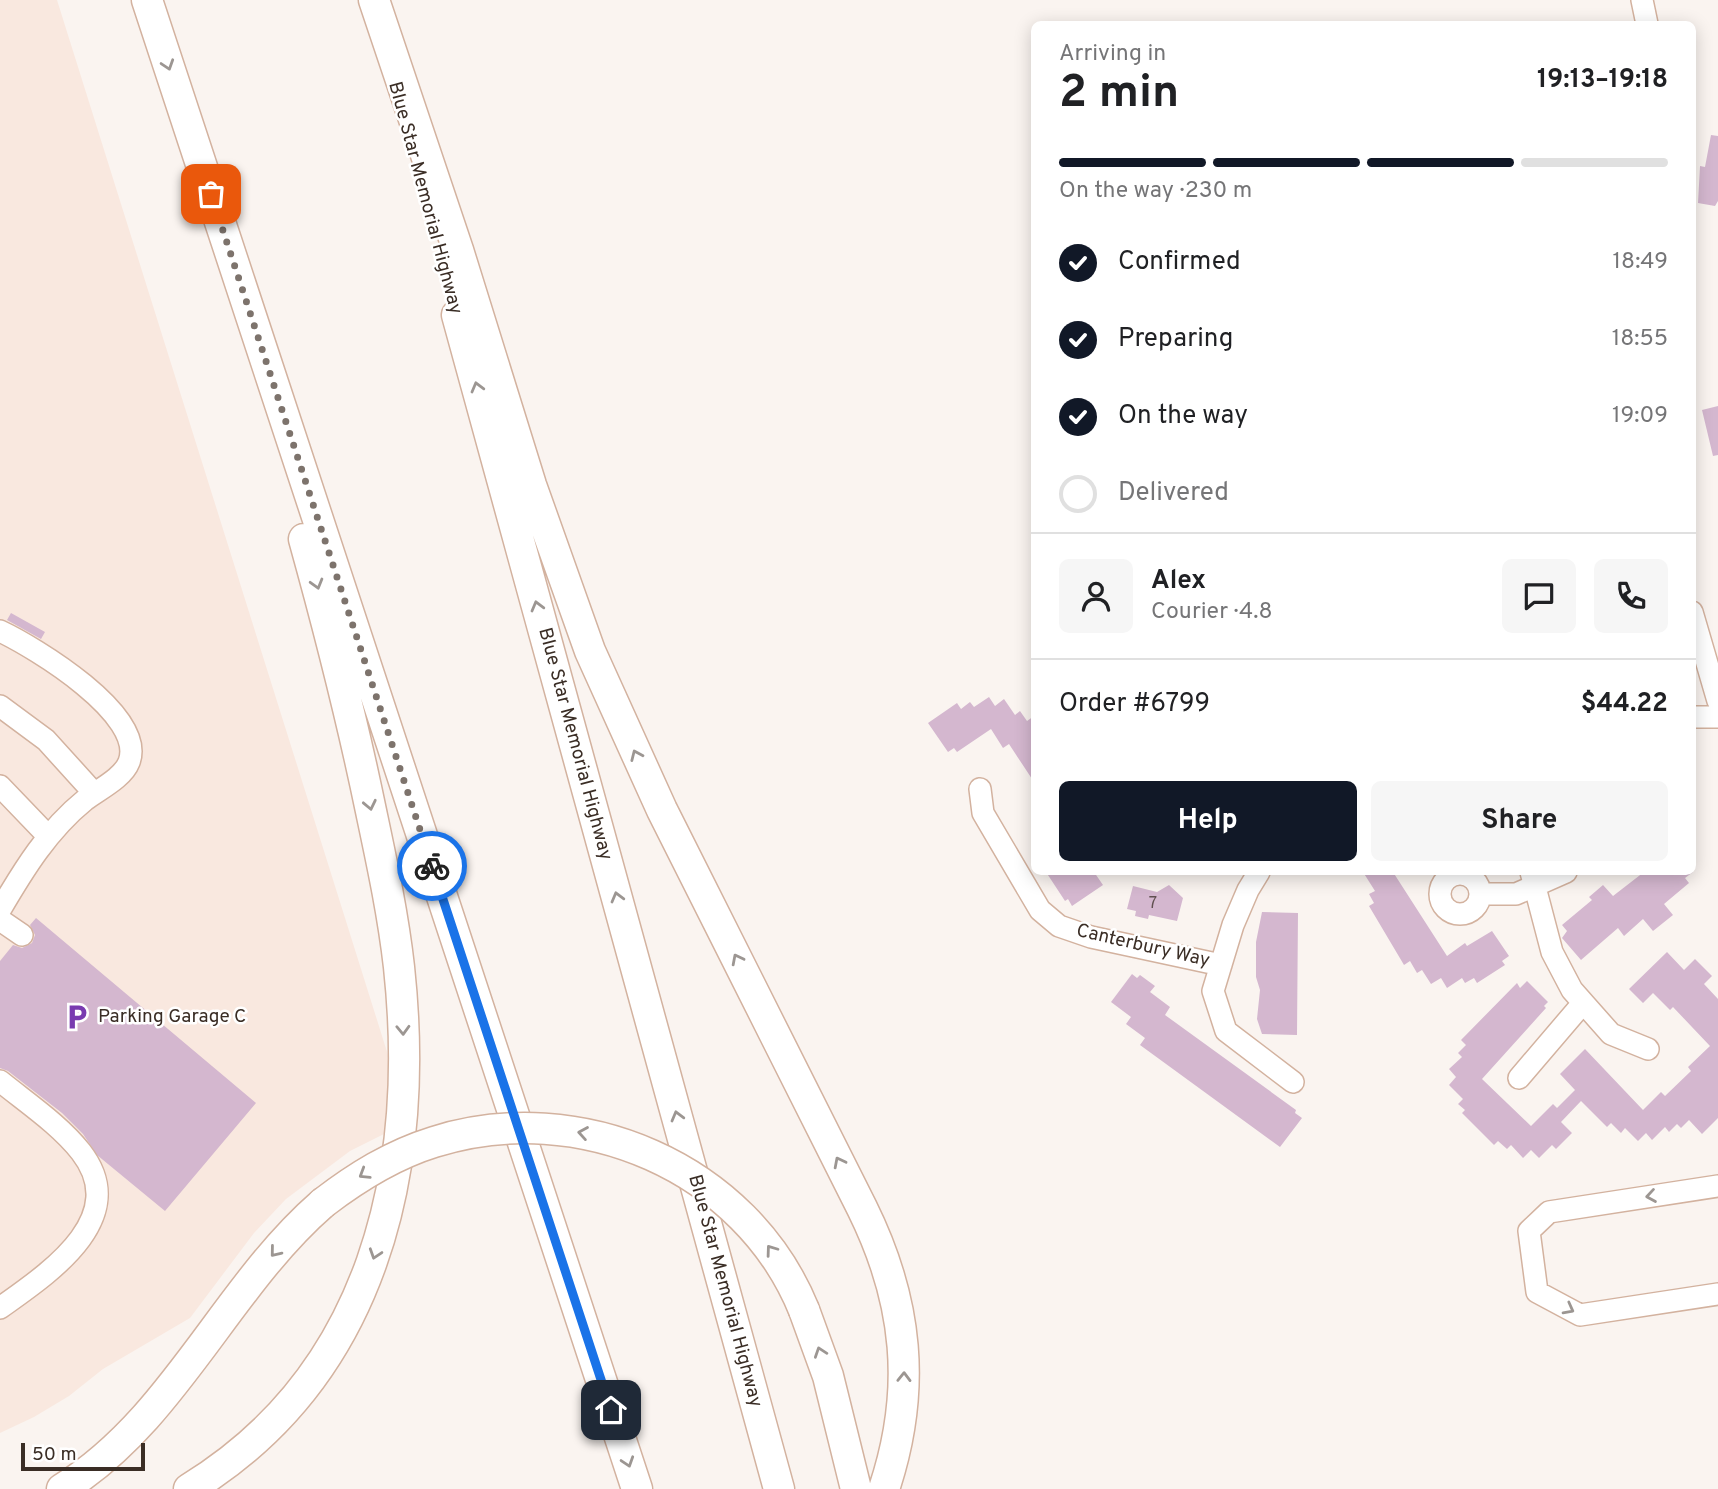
<!DOCTYPE html>
<meta charset="utf-8">
<style>
:root{--surface:#fff;--page:#f6f6f6;--text:#202124;--muted:#757577;--line:#e0e0e0;--accent:#111827}
body{margin:0;font-family:Overpass,sans-serif;background:var(--page);color:var(--text);height:100vh;display:flex;flex-direction:column;font-size:26px;white-space:nowrap}
*{box-sizing:border-box;margin:0}
p{font-size:23px;color:var(--muted)}
.icon{flex:none;width:38px;height:38px;fill:none;stroke:currentColor;stroke-width:2;stroke-linecap:round;stroke-linejoin:round}
.map{position:relative;flex:1;overflow:hidden}
.drawer{position:absolute;left:1031px;top:21px;width:665px;height:854px;display:flex;flex-direction:column;background:var(--surface);border-radius:10px;box-shadow:0 4px 18px #0003}
.drawer>*{flex:none}
.scale{position:absolute;left:21px;bottom:18px;width:124px;box-sizing:border-box;padding-left:7px;border:4px solid #3a2d25;border-top:0;font-size:19px;line-height:24px;white-space:nowrap;color:#3a2d25;-webkit-text-stroke:5px #fff;paint-order:stroke}
.pin{position:absolute;display:grid;place-items:center;width:60px;height:60px;color:#fff;margin:-30px;border-radius:14px;box-shadow:0 4px 10px #0006}
.courier{position:absolute;display:grid;place-items:center;width:70px;height:70px;margin:-35px;border:5px solid #1a73e8;border-radius:50%;background:#fff;color:#222;box-shadow:0 2px 9px #0007}
.headline em{font-style:normal;font-weight:700}
.headline div{display:flex;flex-direction:column-reverse}
.headline{display:flex;align-items:center;justify-content:space-between;height:119px;padding:0 28px}
h1{font-size:46px;font-weight:700;line-height:52px}
.bar{display:grid;grid-template-columns:repeat(4,1fr);gap:10px 7px;align-content:center;height:84px;padding:0 28px}
.bar i{height:9px;border-radius:5px;background:var(--line)}
.bar .current{background:var(--accent)}
.bar p{grid-column:span 4}
.line{display:flex;align-items:center;gap:18px;padding:0 28px;border-top:2px solid var(--line)}
.line div{flex:1}
.round{display:grid;place-items:center;flex:none;width:74px;height:74px;border-radius:10px;background:var(--page)}
ol{padding:0 28px;list-style:none}
li{display:flex;align-items:center;gap:21px;height:77px}
li p{margin-inline-start:auto}
li .icon{padding:7px;border-radius:50%;background:var(--accent);color:#fff;stroke-width:4}
li:last-child{color:var(--muted)}
li i{width:38px;height:38px;border:4px solid var(--line);border-radius:50%}
.cta{display:flex;gap:14px;margin-top:auto;padding:14px 28px}
.cta a{flex:1;height:80px;border-radius:10px;background:var(--accent);color:#fff;font-size:28px;font-weight:700;line-height:80px;text-align:center}
.cta a+a{background:var(--page);color:var(--text)}
.map>svg:first-child{display:block}
.built{fill:#f9e8df}
.building{fill:#d4b7cf}
.lines{fill:none;stroke-linecap:round;stroke-linejoin:round}
.minor-casing{stroke:#d3b29f;stroke-width:24}
.highway-casing{stroke:#d3b29f;stroke-width:33}
.minor{stroke:#fff;stroke-width:21}
.highway{stroke:#fff;stroke-width:30}
.highway-bridge-casing{stroke:#d3b29f;stroke-width:33;stroke-linecap:butt}
.highway-bridge{stroke:#fff;stroke-width:30}
.oneway{stroke:#9c9692}
.done{stroke:#7d736c;stroke-width:7;stroke-dasharray:0 12.6}
.route{stroke:#1a73e8;stroke-width:9}
.labels{text-anchor:middle;dominant-baseline:central;stroke-width:5;stroke-linejoin:round;paint-order:stroke}
.number-label{font-size:16px;fill:#605050}
.street-label{font-size:19px;fill:#3a2d25;stroke:#fff}
.poi-label{font-size:19px;fill:#3a2d25;stroke:#fff;text-anchor:start}
</style>
<div class="map">
<svg width="1718" height="1489" viewBox="0 0 1718 1489">
<rect width="100%" height="100%" fill="#faf4f0"/>
<!-- built -->
<path class="built" d="M0,0H57L388,1055V1132L350,1151L286,1199L254,1233L190,1318L103,1369L69,1396L34,1417L0,1433Z"/>
<!-- building -->
<path class="building" d="M1711,135L1718,136V201L1715,206L1698,203L1700,166L1705,167Z
M1718,406V455L1713,456L1702,410Z
M11,613L45,632L41,639L7,620Z
M989,697L995,706L1004,699L1015,715L1020,711L1027,721L1034,716V782L1009,744L1003,748L991,729L957,752L954,748L948,752L928,723L957,703L961,709L970,702L974,707Z
M1046,872H1094L1103,885L1072,906L1068,899L1065,901Z
M1363,872H1393L1447,956L1465,943L1467,946L1492,931L1509,956L1502,961L1505,965L1477,983L1474,978L1465,983L1462,978L1447,988L1441,978L1431,984L1422,970L1417,973L1410,961L1404,965L1369,906L1374,903L1369,894L1375,891Z
M1644,872H1693L1685,878L1689,883L1664,904L1673,915L1653,931L1643,919L1624,936L1618,928L1581,960L1562,938L1567,931L1562,925L1592,900L1589,897L1603,885L1613,896Z
M1169,885L1183,898L1177,921L1149,915L1148,919L1135,916L1136,911L1127,909L1133,886L1157,892Z
M1262,912L1298,913L1297,1035L1262,1034L1257,1019L1260,990L1256,977V942Z
M36,918L256,1103L165,1211L97,1155L83,1134L62,1113L8,1071L0,1068V961L13,945L22,948L32,943L35,935L30,925Z
M1667,952L1684,970L1695,959L1712,976L1704,984L1718,999V1118L1702,1134L1689,1120L1681,1128L1677,1124L1669,1132L1665,1127L1652,1140L1646,1133L1638,1141L1625,1128L1621,1133L1611,1123L1607,1127L1581,1101L1561,1122L1572,1133L1556,1149L1552,1145L1539,1158L1531,1150L1523,1158L1511,1145L1507,1149L1498,1141L1494,1145L1462,1113L1465,1110L1458,1104L1463,1099L1449,1085L1456,1077L1449,1069L1462,1057L1458,1053L1466,1045L1461,1040L1517,983L1520,988L1527,981L1548,1002L1544,1006L1546,1008L1482,1079L1531,1126L1553,1104L1557,1108L1575,1090L1560,1074L1585,1049L1643,1110L1661,1092L1665,1096L1691,1071L1688,1067L1710,1046L1673,1007L1670,1010L1653,993L1643,1003L1629,989Z
M1132,974L1137,978L1140,975L1155,986L1150,992L1170,1007L1165,1015L1296,1110L1295,1113L1302,1118L1280,1147L1140,1045L1145,1038L1126,1024L1131,1017L1111,1002Z"/>
<g class="lines">
<!-- minor casing -->
<g class="minor-casing">
<path id="minor" d="M1642,0L1647,24
M1692,612L1718,701
M0,631C34,647 147,715 129,762C123,778 98,790 85,800C48,830 24,869 0,910
M0,706L46,740L94,793
M1692,717H1718
M0,786L48,836
M980,789L983,813L1040,910L1059,926L1091,937L1221,965
M1259,872L1248,890L1233,925L1213,991L1226,1031L1293,1082
M1531,872L1552,952L1572,990L1611,1034L1648,1049
M1440 894a20 20 0 1 1 40 0a20 20 0 1 1-40 0Z
M1480,894H1516L1566,872
M0,920L22,935
M1519,1078L1583,1003
M0,1081C27,1103 60,1125 81,1152C133,1219 46,1275 0,1308
M1718,1186L1549,1212L1529,1231L1537,1292L1580,1315L1718,1294"/>
</g>
<!-- highway casing -->
<g class="highway-casing">
<path id="highway" d="M147,0L637,1489
M374,0L458,250L531,485L590,651L662,810L862,1208C908,1301 917,1390 884,1489
M457,315L779,1489
M804,1310L828,1376L856,1489
M62,1489C174,1420 225,1288 323,1203
M189,1489C374,1376 421,1171 399,967C393,914 382,863 371,811C352,719 329,629 304,539"/>
</g>
<!-- minor -->
<use href="#minor" class="minor"/>
<!-- highway -->
<use href="#highway" class="highway"/>
<!-- highway-bridge casing -->
<g class="highway-bridge-casing">
<path id="highway-bridge" d="M323,1203C357,1177 392,1155 434,1142C579,1096 746,1167 804,1310"/>
</g>
<!-- highway-bridge -->
<use href="#highway-bridge" class="highway-bridge"/>
</g>
<!-- one-way arrows -->
<defs><path id="oneway-chevron" d="M-2-3.5L2.5 0L-2 3.5" fill="none" stroke-width="1.6" stroke-linecap="round" stroke-linejoin="round" transform="scale(1.75)"/></defs>
<g class="oneway">
<use href="#oneway-chevron" transform="translate(168 65) rotate(72)"/>
<use href="#oneway-chevron" transform="translate(477 387) rotate(-105)"/>
<use href="#oneway-chevron" transform="translate(317 584) rotate(74)"/>
<use href="#oneway-chevron" transform="translate(537 606) rotate(-105)"/>
<use href="#oneway-chevron" transform="translate(636 755) rotate(-114)"/>
<use href="#oneway-chevron" transform="translate(370 805) rotate(78)"/>
<use href="#oneway-chevron" transform="translate(617 897) rotate(-105)"/>
<use href="#oneway-chevron" transform="translate(737 959) rotate(-117)"/>
<use href="#oneway-chevron" transform="translate(403 1030) rotate(88)"/>
<use href="#oneway-chevron" transform="translate(677 1116) rotate(-105)"/>
<use href="#oneway-chevron" transform="translate(583 1133) rotate(-170)"/>
<use href="#oneway-chevron" transform="translate(839 1162) rotate(-117)"/>
<use href="#oneway-chevron" transform="translate(364 1174) rotate(148)"/>
<use href="#oneway-chevron" transform="translate(1651 1196) rotate(171)"/>
<use href="#oneway-chevron" transform="translate(771 1250) rotate(-126)"/>
<use href="#oneway-chevron" transform="translate(275 1252) rotate(129)"/>
<use href="#oneway-chevron" transform="translate(375 1254) rotate(108)"/>
<use href="#oneway-chevron" transform="translate(1569 1309) rotate(28)"/>
<use href="#oneway-chevron" transform="translate(820 1352) rotate(-109)"/>
<use href="#oneway-chevron" transform="translate(904 1377) rotate(-89)"/>
<use href="#oneway-chevron" transform="translate(628 1462) rotate(72)"/>
</g>
<g class="lines">
<!-- done -->
<path class="done" d="M211,194L432,866"/>
<!-- route -->
<path class="route" d="M432,866L611,1410"/>
</g>
<!-- icons -->
<defs>
<g id="parking-bare" transform="scale(2.1)"><path d="M-3.5-5.5H1a3.5 3.5 0 0 1 0 7H-1V5.5H-3.5ZM-1-3.4V-.6H.8a1.4 1.4 0 0 0 0-2.8Z" fill="#793bb0" stroke="#fff" stroke-width="2.5" paint-order="stroke"/></g>
</defs>
<g fill-rule="evenodd">
<use href="#parking-bare" x="77" y="1017"/>
</g>
<g class="labels">
<!-- number labels -->
<g class="number-label">
<text x="1153" y="904">7</text>
</g>
<!-- street labels -->
<g class="street-label">
<text transform="translate(425 198) rotate(75)">Blue Star Memorial Highway</text>
<text transform="translate(575 744) rotate(75)">Blue Star Memorial Highway</text>
<text transform="translate(1143 946) rotate(13)">Canterbury Way</text>
<text transform="translate(725 1291) rotate(75)">Blue Star Memorial Highway</text>
</g>
<!-- poi labels -->
<g class="poi-label">
<text x="98" y="1017">Parking Garage C</text>
</g>
</g>
</svg>
<div class="scale">50 m</div>
<div class="pin" style="left:211px;top:194px;background:#ea580c"><svg class="icon" aria-label="bag" viewBox="0 0 24 24"><path d="M5 8h14l-1 12H6zM9 8a3 3 0 0 1 6 0"/></svg></div>
<div class="pin" style="left:611px;top:1410px;background:#1f2937"><svg class="icon" aria-label="home" viewBox="0 0 24 24"><path d="M3 11l9-7 9 7M6 9v11h12V9"/></svg></div>
<div class="courier" style="left:432px;top:866px"><svg class="icon" aria-label="bike" viewBox="0 0 24 24"><circle cx="6" cy="16" r="4"/><circle cx="18" cy="16" r="4"/><path d="M6 16l4-8h5l3 8M10 8l3 8H6M13 5h3"/></svg></div>
<section class="drawer">
<div class="headline"><div><h1>2 min</h1><p>Arriving in</p></div><em>19:13–19:18</em></div>
<div class="bar"><i class="current"></i><i class="current"></i><i class="current"></i><i></i><p>On the way · 230 m</p></div>
<ol>
<li><svg class="icon" aria-label="check" viewBox="0 0 24 24"><path d="M5 12l5 5 9-10"/></svg>Confirmed<p>18:49</p></li>
<li><svg class="icon" aria-label="check" viewBox="0 0 24 24"><path d="M5 12l5 5 9-10"/></svg>Preparing<p>18:55</p></li>
<li><svg class="icon" aria-label="check" viewBox="0 0 24 24"><path d="M5 12l5 5 9-10"/></svg>On the way<p>19:09</p></li>
<li><i></i>Delivered</li>
</ol>
<div class="line" style="height:126px"><a class="round"><svg class="icon" aria-label="person" viewBox="0 0 24 24"><circle cx="12" cy="8" r="4"/><path d="M4 21q1-7 8-7t8 7"/></svg></a><div><b>Alex</b><p>Courier · 4.8</p></div><a class="round"><svg class="icon" aria-label="chat" viewBox="0 0 24 24"><path d="M4 5h16v11H9l-5 4z"/></svg></a><a class="round"><svg class="icon" aria-label="phone" viewBox="0 0 24 24"><path d="M5 4h4l2 5-3 2q2 4 5 5l2-3 5 2v4C11 20 4 13 5 4z"/></svg></a></div>
<div class="line" style="height:91px"><div>Order #6799</div><b>$44.22</b></div>
<div class="cta"><a>Help</a><a>Share</a></div>
</section>
</div>
